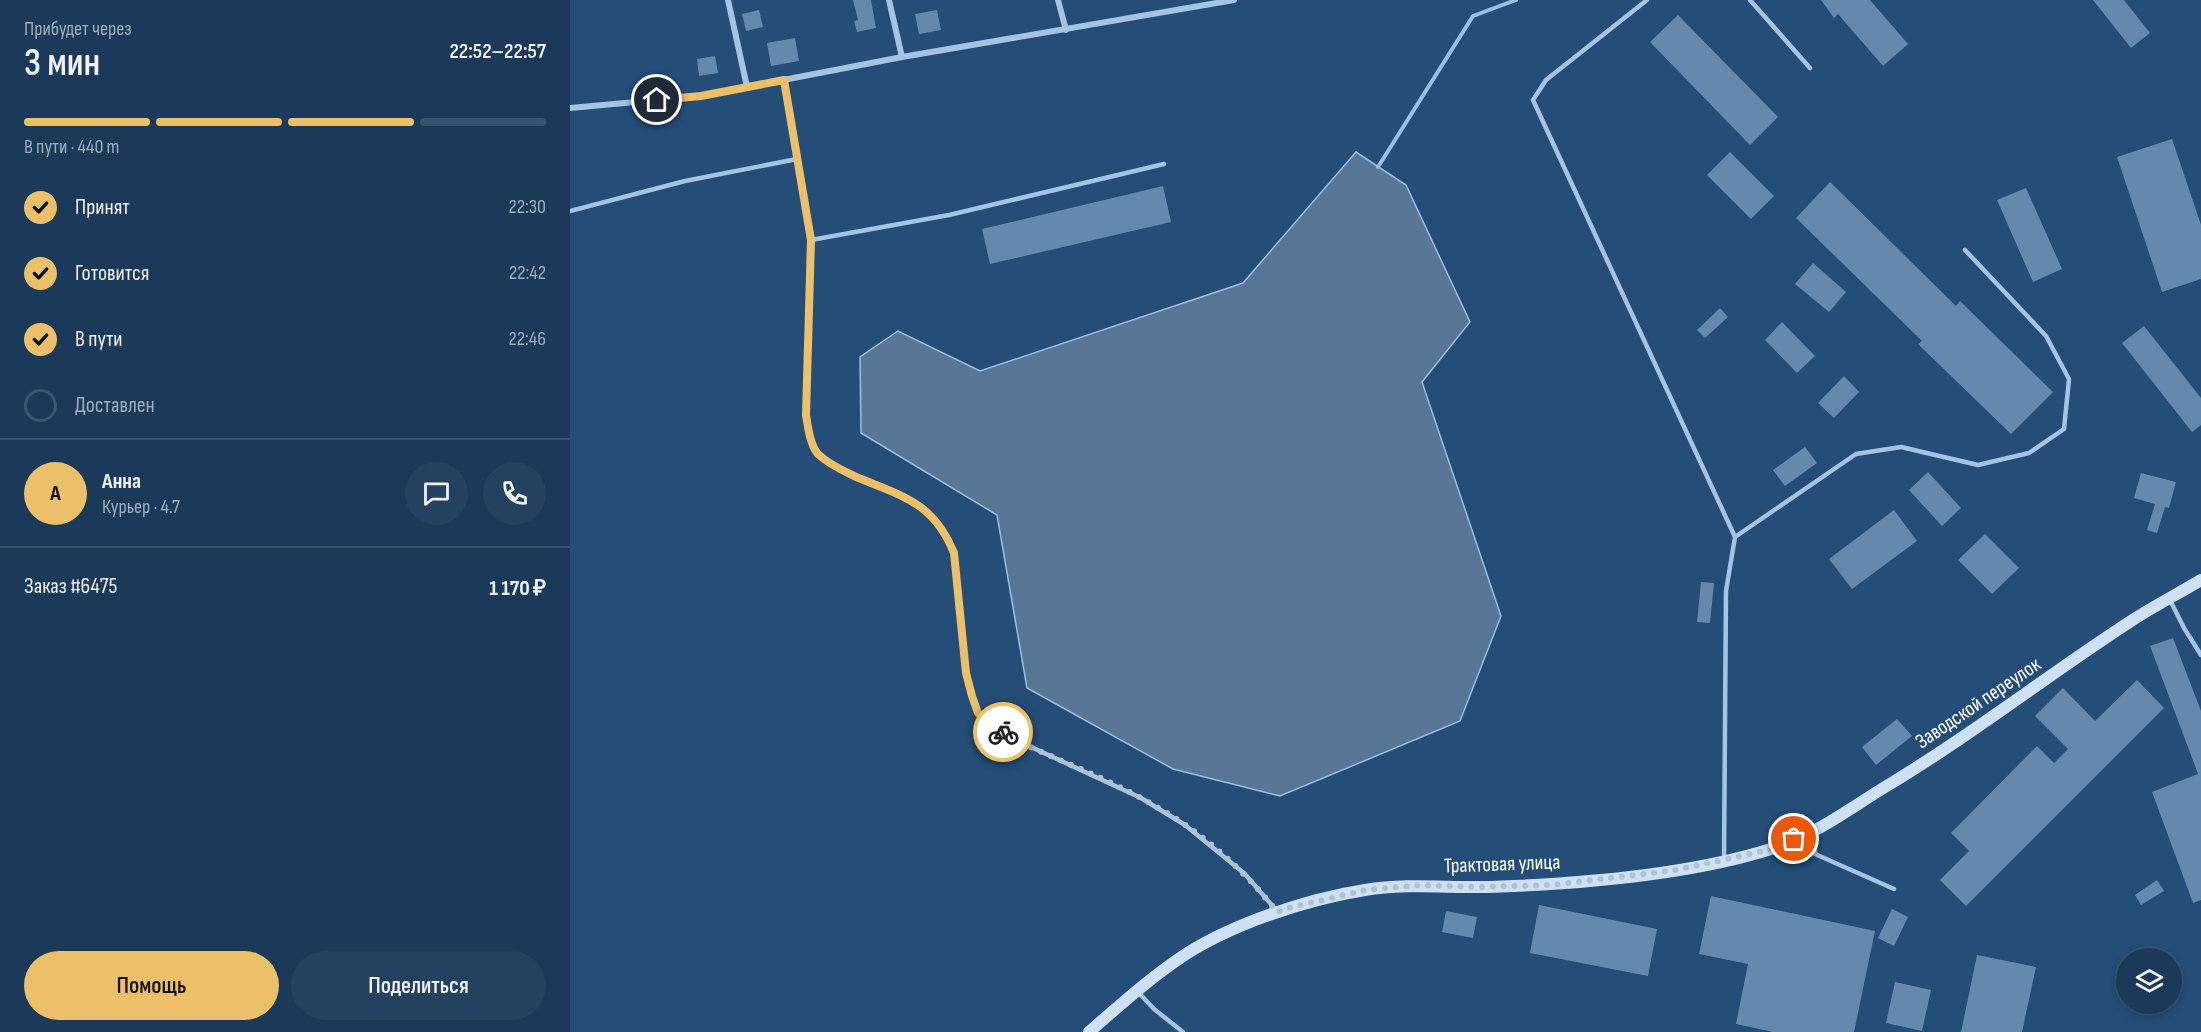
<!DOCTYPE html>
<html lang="ru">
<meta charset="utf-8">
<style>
:root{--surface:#1b3a59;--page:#24415f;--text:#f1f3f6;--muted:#a0adba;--line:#39546f;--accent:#ecbf69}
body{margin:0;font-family:"Sofia Sans Condensed",sans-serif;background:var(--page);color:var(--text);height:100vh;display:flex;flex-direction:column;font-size:22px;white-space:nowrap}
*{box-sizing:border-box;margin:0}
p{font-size:20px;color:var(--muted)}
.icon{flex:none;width:33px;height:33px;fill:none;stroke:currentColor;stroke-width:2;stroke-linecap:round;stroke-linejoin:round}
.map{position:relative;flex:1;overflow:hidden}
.details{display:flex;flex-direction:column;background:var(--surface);width:570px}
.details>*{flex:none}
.controls{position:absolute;left:1546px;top:948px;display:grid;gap:12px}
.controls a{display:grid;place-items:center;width:66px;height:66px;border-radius:50%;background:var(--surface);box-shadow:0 3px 9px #0003,0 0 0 2px var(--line);font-size:30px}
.pin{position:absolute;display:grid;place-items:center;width:51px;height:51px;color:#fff;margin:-26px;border:3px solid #fff;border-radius:50%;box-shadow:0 2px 6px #0007}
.courier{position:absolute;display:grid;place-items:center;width:60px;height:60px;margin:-30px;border:4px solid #ecbf69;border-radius:50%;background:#fff;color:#222;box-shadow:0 2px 8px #0007}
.head em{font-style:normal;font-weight:600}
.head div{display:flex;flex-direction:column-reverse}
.head{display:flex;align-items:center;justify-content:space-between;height:102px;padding:0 24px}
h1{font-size:39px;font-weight:600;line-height:45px}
.bar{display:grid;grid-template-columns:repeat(4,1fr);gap:9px 6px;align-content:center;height:72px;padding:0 24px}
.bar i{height:8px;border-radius:4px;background:var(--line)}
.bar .active{background:var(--accent)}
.bar p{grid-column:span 4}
.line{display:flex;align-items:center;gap:15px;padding:0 24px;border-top:2px solid var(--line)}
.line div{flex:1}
.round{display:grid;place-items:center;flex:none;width:63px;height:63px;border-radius:32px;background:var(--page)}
ol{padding:0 24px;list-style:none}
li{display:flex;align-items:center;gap:18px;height:66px}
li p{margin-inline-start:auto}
li .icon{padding:6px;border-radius:50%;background:var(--accent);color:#111;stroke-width:4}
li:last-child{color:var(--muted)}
li i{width:33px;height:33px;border:3px solid var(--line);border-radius:50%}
.primary-button{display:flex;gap:12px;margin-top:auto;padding:12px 24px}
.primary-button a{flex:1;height:69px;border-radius:36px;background:var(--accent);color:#111;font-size:24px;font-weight:600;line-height:69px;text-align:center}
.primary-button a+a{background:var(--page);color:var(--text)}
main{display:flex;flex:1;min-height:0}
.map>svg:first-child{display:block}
.water{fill:#587695;stroke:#99c0e4;stroke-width:1.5}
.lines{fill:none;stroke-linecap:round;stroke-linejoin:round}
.stream{stroke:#99c0e4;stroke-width:4}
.building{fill:#6589ad}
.lane{stroke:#a5c4e3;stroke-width:4.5}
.street{stroke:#a5c4e3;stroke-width:6}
.secondary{stroke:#cee0f3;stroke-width:12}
.done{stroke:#b2c1cf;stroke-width:6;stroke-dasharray:0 10.8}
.route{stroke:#ecbf69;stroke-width:8}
.labels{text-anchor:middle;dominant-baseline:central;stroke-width:4.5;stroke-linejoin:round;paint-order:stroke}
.street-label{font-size:21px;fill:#fff;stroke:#244d77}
</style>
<main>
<section class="details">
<div class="head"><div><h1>3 мин</h1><p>Прибудет через</p></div><em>22:52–22:57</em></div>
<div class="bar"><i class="active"></i><i class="active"></i><i class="active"></i><i></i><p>В пути · 440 m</p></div>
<ol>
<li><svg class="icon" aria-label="check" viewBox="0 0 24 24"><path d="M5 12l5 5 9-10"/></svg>Принят<p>22:30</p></li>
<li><svg class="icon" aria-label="check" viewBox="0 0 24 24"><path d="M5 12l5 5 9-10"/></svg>Готовится<p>22:42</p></li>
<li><svg class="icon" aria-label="check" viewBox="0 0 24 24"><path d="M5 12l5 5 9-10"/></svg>В пути<p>22:46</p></li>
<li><i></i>Доставлен</li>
</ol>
<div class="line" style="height:108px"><b class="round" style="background:var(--accent);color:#111">А</b><div><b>Анна</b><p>Курьер · 4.7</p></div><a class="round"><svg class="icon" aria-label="chat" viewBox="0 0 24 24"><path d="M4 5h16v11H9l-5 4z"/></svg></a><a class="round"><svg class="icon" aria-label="phone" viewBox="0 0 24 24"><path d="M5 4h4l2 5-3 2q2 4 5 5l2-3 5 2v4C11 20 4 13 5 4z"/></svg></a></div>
<div class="line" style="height:78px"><div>Заказ #6475</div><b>1 170 ₽</b></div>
<div class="primary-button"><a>Помощь</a><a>Поделиться</a></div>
</section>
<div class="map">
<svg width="1631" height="1032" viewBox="0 0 1631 1032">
<rect width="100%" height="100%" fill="#244d77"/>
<!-- water -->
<path class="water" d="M786,152L836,185L900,322L852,382L931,616L890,721L710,796L603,769L457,688L427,515L291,433L290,357L328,331L410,371L673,283Z"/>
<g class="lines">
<!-- stream -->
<path class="stream" d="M808,167L903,16L946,0"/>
</g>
<!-- building -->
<path class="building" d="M283,0H301L306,28L287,32L284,21L288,20Z
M1251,0H1300L1338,44L1313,66L1268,14L1264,18Z
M1523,0H1554L1580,33L1561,48Z
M189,10L193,27L176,31L172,14Z
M367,10L371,30L349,34L345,14Z
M1108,15L1208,117L1180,145L1080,42Z
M225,38L229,61L201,66L197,43Z
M145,56L148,73L129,76L127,59Z
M1602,139L1631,225V279L1592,292L1547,157Z
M1160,152L1204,196L1181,219L1137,175Z
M1260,182L1386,306L1390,301L1483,392L1441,434L1348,344L1352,341L1226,218Z
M593,186L601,222L420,264L412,229Z
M1456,188L1492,269L1463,282L1427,200Z
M1243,263L1276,292L1259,312L1225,284Z
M1150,308L1158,317L1135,338L1127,330Z
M1212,322L1245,356L1227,373L1195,340Z
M1574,326L1631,398V425L1622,432L1552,343Z
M1274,376L1289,392L1264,418L1248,403Z
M1235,447L1247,463L1215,486L1203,470Z
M1358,472L1391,508L1372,526L1339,490Z
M1571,473L1606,482L1599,508L1595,507L1587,533L1577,530L1585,504L1564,498Z
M1324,510L1347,541L1282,589L1259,559Z
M1415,534L1449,568L1422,594L1388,560Z
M1131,582L1144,583L1140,623L1127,622Z
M1603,638L1631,711V900L1623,903L1582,792L1628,774L1580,646Z
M1567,680L1594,708L1396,906L1370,880L1399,851L1381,833L1467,746L1484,763L1498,749L1465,716L1493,688L1525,721Z
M1327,719L1342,736L1306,765L1292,747Z
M1587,880L1594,891L1571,905L1565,895Z
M1141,896L1305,931L1284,1032H1203L1166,1024L1178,964L1129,954Z
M969,905L1087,929L1078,976L960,953Z
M1322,909L1338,917L1324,946L1308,938Z
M876,911L907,917L903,938L872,932Z
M1407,955L1466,967L1452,1032H1391Z
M1325,982L1361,990L1352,1031L1316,1023Z"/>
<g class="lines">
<!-- lane -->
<path class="lane" d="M1077,0L976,80L963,100L1165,537
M1180,0L1240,68
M214,80L241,240L379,215L594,164
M0,211L115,181L227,159
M241,240L236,415C238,426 240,445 248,454C258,464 272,470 284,476C330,496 364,502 384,553L396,673L408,713L444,739L571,798L615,825L675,874L706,910
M1600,600L1614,628L1631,655
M1245,832V854L1324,889
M1154,860L1156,591L1165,537L1286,454L1331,447L1408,465L1459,453L1494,429L1499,379L1476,336L1395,250
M568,992L584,1009L613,1032"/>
<!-- street -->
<path class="street" d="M158,0L177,87
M319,0L332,57
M488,0L496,30
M0,108L131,96L332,57L664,0"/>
<!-- secondary -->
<path class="secondary" d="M519,1032C550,1005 581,977 616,954C665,923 738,899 795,890C837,883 878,888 919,887C1008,884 1115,876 1201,849C1242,837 1279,809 1315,787C1400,736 1478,675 1561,621C1584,606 1608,594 1631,580"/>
</g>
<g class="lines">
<!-- done -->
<path class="done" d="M433,732L444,740C493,762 544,781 590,809C635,835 676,872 707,912L719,908L796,890L849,885L908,887L981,885L1106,870L1203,849L1224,839"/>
<!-- route -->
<path class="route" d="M87,100L131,96L214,80L241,240L236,415C238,427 240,445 248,454C258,464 272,470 284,476C331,496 363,501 384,553L396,673L402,696L408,713L433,732"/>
</g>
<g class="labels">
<!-- street labels -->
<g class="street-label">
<text transform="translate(1408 703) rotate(-34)">Заводской переулок</text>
<text transform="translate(932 864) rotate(-2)">Трактовая улица</text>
</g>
</g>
</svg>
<div class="controls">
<a><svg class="icon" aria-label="layers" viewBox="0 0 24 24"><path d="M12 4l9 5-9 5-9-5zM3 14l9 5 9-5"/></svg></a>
</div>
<div class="pin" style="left:1224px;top:839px;background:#ea580c"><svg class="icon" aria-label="bag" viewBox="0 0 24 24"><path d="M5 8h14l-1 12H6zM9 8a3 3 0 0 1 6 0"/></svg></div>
<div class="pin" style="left:87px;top:100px;background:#1f2937"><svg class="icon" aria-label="home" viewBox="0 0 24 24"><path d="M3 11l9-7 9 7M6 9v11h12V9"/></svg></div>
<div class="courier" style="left:433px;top:732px"><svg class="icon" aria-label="bike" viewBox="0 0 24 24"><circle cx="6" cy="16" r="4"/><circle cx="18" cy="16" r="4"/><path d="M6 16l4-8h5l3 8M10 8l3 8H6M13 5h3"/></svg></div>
</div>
</main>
